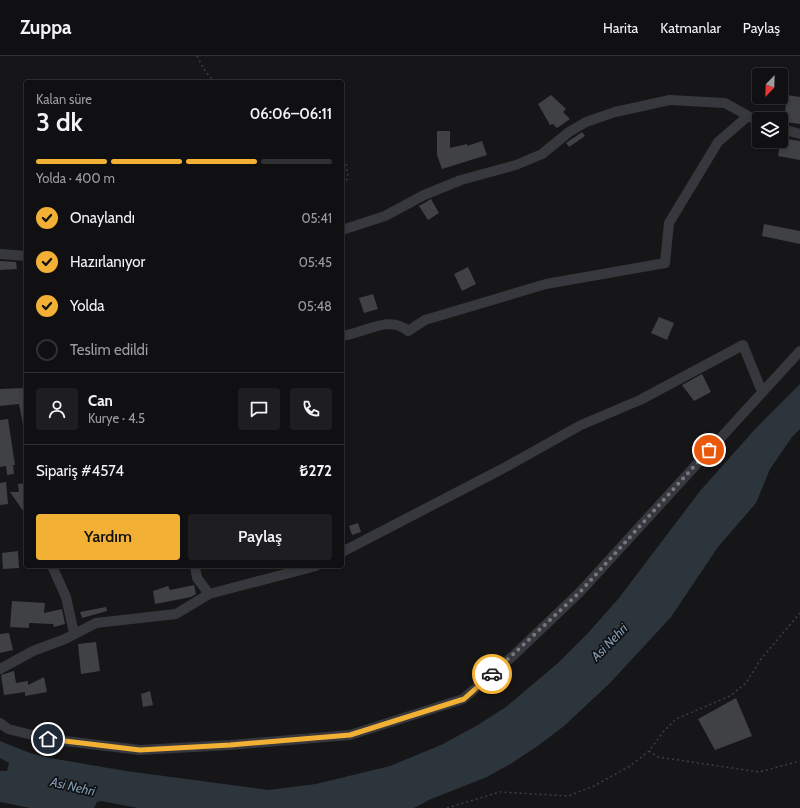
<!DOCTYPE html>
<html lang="tr">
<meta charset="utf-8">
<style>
:root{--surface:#101012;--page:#1e1e20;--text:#f1f3f6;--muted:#9c9d9f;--line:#303032;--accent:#f2b134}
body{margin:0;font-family:Cabin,sans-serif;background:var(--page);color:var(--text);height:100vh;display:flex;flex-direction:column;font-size:15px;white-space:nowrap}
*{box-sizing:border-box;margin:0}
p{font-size:13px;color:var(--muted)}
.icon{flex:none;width:22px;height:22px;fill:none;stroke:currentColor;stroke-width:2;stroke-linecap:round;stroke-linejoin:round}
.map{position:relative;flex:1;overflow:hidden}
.side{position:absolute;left:24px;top:24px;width:320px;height:488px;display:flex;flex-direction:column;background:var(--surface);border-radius:4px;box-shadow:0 2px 6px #0003,0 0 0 1px var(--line)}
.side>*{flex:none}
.needle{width:26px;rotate:203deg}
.tools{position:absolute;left:752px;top:12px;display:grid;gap:8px}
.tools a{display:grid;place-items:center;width:36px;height:36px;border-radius:4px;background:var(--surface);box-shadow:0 2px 6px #0003,0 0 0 1px var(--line);font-size:20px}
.pin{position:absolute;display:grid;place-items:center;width:34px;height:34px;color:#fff;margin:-17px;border:2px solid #fff;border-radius:50%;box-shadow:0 1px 4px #0007}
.courier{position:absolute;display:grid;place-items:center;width:40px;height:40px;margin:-20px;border:3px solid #f2b134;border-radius:50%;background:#fff;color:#222;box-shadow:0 1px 5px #0007}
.overview em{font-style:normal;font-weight:600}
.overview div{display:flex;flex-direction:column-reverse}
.overview{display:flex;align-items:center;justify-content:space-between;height:68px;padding:0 12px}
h1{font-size:26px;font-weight:600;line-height:30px}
.bar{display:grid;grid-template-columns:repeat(4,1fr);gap:6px 4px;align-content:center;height:48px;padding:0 12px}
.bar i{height:5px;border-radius:3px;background:var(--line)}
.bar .current{background:var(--accent)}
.bar p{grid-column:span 4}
.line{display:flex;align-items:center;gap:10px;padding:0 12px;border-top:1px solid var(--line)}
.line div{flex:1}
.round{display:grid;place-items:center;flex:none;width:42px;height:42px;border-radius:4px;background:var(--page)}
ol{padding:0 12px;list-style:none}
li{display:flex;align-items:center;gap:12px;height:44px}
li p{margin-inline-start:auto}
li .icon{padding:4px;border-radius:50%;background:var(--accent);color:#111;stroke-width:4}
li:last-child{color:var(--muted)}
li i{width:22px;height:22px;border:2px solid var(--line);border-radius:50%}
.action{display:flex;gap:8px;margin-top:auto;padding:8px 12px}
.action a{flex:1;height:46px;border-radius:4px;background:var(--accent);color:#111;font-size:16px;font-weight:600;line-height:46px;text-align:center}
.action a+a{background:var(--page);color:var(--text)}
header{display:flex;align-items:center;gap:24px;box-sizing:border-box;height:56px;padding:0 20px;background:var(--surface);border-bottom:1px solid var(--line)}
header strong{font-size:19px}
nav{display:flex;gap:22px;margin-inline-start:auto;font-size:14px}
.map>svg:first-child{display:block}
.water{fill:#2c353c}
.building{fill:#404145}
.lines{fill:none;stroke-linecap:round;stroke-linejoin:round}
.path{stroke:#3d3f44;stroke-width:1.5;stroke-dasharray:2 3;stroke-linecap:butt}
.minor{stroke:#37383d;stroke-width:10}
.done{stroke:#757880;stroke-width:4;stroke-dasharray:0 7.2}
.route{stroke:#f2b134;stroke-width:5}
.labels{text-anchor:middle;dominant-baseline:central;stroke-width:3.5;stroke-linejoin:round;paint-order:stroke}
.water-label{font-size:13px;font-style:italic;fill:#7f9bb3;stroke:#111113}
</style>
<header>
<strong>Zuppa</strong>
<nav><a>Harita</a><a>Katmanlar</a><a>Paylaş</a></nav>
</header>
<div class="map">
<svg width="800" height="752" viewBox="0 0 800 752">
<rect width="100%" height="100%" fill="#161618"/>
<!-- water -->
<path class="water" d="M800,328V373L792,381L770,413L756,447L718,491L671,561L610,627L564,670L539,689L512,707L487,721L431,743L414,752H138L101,745L97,746L94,752H30L0,746V715H7L9,707L0,702V685L30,697L50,702L126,715L269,734L316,728L390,710L441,689L476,670L506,651L558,607L588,577L619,542L700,435L757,371Z"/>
<!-- building -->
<path class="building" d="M551,39L566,53L563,56L570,63L557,72L553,68L550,69L538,48Z
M787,39L800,41V68L784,66Z
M437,75H450V92L467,88V90L482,85L487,99L442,113L437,99Z
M582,76L585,80L569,91L566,87Z
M781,82L800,85V104L778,100Z
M431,143L439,157L428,164L419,150Z
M764,168L800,175V188L762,180Z
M0,205L16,206L17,213L0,214Z
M468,211L476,228L462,235L454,218Z
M373,238L378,253L364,257L359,242Z
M659,261L674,267L667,284L651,277Z
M702,318L711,336L694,345L682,329Z
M26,332V368H23L19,348L0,350V333Z
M8,363L15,409H13L14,418L7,419L6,410L0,411V364Z
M6,426L8,448L0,449V427Z
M26,427V459L10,436H19L18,428Z
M358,467L361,476L352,479L349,470Z
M18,495L19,512L3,513L2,497Z
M194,529L196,538L191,541L155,548L153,535L168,530L170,534Z
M12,545L45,547L44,557L62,553L65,568L54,571L53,568L29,567V572L10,571Z
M106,551L107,555L82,562L80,556Z
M9,577L13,594L0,597V578Z
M96,586L100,615L81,618L78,588Z
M14,615L16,627L28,625V629L44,621L47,636L25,640V636L4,639L1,619Z
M150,635L153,649L143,651L141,638Z
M736,642L752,680L715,694L698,663Z"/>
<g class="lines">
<!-- path -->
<path class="path" d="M197,0L205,15L215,26
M342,105L346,108L348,122L342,129
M649,695L658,701L759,716L800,705
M447,752L500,736L568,740L594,730L630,710L649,695L664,675L676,663L730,640L746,627L761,603L800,557"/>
<!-- minor -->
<path class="minor" d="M781,73L800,78
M342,174L385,160L424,139L461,124L516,109L542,98L569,76L586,66L615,56L670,44L725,47L759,66
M0,198L26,200
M342,280C363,278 389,258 408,275L425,264L546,228L665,207L669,167L718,86L748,60
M342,496L502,413L581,369L640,344L743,289L762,336
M52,510L66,541L74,577
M195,510L197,522L209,538L316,510
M0,613L33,595L65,583L96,567L176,558L209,538
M0,667L8,673L48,683L140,694L230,689L350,679L463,643L514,599L580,536L800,295"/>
</g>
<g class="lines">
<!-- done -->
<path class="done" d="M492,618L580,536L709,394"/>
<!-- route -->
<path class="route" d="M48,683L140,694L230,689L350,679L464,643L492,618"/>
</g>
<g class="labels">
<!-- water labels -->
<g class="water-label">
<text transform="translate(609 586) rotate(-46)">Asi Nehri</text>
<text transform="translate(73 730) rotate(13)">Asi Nehri</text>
</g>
</g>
</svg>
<div class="tools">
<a><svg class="needle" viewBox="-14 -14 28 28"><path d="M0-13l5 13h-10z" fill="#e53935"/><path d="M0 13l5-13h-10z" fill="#9c9d9f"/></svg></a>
<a><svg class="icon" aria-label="layers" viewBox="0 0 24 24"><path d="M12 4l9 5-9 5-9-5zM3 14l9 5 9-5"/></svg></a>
</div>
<div class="pin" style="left:709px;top:394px;background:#ea580c"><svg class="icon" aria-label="bag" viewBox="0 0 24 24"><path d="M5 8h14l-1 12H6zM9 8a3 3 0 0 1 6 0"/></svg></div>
<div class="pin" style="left:48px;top:683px;background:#1f2937"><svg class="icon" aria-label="home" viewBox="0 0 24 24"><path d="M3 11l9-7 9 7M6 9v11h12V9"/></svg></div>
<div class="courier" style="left:492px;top:618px"><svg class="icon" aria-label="car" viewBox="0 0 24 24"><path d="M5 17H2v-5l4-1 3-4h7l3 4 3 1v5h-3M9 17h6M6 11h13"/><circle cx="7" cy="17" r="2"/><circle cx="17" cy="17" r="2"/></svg></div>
<section class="side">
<div class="overview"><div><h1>3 dk</h1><p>Kalan süre</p></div><em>06:06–06:11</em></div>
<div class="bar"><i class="current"></i><i class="current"></i><i class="current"></i><i></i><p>Yolda · 400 m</p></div>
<ol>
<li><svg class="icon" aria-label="check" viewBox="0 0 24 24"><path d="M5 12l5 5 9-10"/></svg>Onaylandı<p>05:41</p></li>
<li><svg class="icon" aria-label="check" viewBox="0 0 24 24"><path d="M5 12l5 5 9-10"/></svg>Hazırlanıyor<p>05:45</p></li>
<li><svg class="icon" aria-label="check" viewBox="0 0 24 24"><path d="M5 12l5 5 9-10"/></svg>Yolda<p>05:48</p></li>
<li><i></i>Teslim edildi</li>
</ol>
<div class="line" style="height:72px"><a class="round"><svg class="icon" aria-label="person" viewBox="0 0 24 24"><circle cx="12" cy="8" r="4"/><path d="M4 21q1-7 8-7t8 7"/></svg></a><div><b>Can</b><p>Kurye · 4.5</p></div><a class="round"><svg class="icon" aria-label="chat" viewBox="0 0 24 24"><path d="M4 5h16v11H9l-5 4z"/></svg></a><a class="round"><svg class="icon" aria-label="phone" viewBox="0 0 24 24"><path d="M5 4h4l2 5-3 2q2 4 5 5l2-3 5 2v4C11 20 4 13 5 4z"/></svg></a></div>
<div class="line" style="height:52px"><div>Sipariş #4574</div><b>₺272</b></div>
<div class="action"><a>Yardım</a><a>Paylaş</a></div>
</section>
</div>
